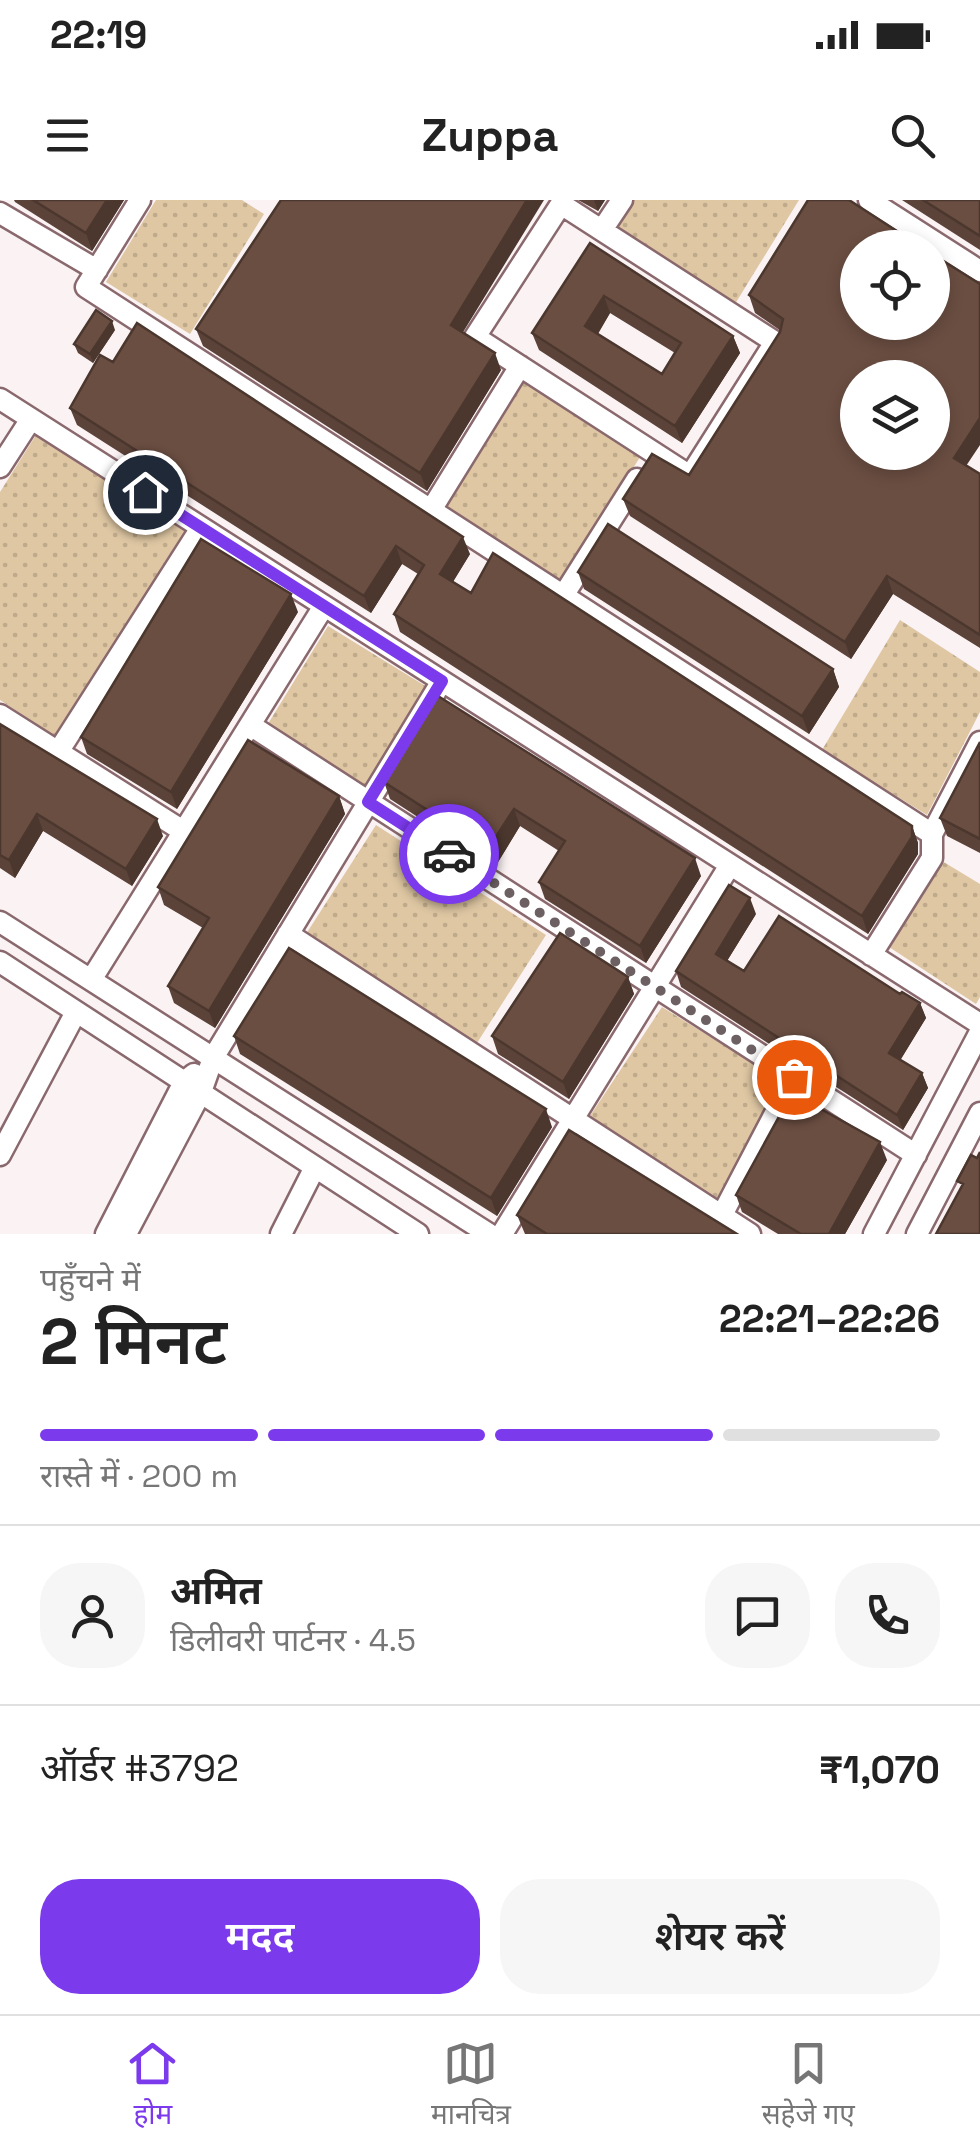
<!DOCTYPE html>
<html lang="hi">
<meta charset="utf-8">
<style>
:root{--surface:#fff;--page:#f6f6f6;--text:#222;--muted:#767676;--line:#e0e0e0;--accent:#7c3aed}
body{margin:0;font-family:"Space Grotesk","Noto Sans Devanagari",sans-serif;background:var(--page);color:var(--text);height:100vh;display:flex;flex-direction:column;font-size:38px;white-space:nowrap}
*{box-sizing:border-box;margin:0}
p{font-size:32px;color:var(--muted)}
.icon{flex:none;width:55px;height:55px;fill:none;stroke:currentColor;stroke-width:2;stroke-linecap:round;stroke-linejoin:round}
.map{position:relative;height:1034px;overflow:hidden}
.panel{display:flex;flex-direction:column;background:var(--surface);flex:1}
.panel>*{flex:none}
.controls{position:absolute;left:840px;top:30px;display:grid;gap:20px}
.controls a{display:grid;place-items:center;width:110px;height:110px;border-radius:50%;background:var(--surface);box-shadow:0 5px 15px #0003;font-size:50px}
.pin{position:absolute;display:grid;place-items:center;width:85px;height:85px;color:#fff;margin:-42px;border:5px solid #fff;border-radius:50%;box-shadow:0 2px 10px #0007}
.courier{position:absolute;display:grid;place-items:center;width:100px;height:100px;margin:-50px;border:8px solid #7c3aed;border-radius:50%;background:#fff;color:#222;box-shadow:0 2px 12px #0007}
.overview em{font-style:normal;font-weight:600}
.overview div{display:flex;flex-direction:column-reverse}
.overview{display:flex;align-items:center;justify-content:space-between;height:170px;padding:0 40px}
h1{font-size:65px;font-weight:600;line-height:75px}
.bar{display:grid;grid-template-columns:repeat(4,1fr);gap:15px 10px;align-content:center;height:120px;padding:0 40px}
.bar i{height:12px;border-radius:8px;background:var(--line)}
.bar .current{background:var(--accent)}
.bar p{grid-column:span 4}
.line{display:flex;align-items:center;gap:25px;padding:0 40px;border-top:2px solid var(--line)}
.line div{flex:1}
.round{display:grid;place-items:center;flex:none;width:105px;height:105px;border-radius:40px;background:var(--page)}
.primary-button{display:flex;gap:20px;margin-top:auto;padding:20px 40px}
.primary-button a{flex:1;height:115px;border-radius:40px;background:var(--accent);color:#fff;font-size:40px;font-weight:600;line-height:115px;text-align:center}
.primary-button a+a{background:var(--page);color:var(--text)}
.status{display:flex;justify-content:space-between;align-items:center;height:70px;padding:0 50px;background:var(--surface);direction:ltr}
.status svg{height:28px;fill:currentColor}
header{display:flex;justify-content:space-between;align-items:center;height:130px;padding:0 40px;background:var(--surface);font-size:45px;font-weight:600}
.menu{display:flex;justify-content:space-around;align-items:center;height:140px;border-top:2px solid var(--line);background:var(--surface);font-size:28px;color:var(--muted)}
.menu a{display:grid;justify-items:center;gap:5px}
.menu .current{color:var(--accent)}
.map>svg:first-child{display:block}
.park{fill:url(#park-dots)}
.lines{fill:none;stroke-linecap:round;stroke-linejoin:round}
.minor-casing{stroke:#8a696e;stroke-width:25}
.minor{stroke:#fff;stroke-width:20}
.wall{fill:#5c4339;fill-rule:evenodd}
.shaded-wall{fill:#4b372e}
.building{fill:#6b4e42;stroke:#4b372e;stroke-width:2.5;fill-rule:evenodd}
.done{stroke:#6c6062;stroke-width:10;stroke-dasharray:0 18}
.route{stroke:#7c3aed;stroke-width:12}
</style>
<div class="status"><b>22:19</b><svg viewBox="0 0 49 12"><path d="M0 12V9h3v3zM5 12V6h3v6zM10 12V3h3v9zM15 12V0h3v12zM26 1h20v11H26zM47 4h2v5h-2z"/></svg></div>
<header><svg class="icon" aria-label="menu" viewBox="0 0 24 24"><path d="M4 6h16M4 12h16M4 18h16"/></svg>Zuppa<svg class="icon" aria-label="search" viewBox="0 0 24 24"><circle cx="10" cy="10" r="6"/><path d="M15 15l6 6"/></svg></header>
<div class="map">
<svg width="980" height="1034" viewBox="0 0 980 1034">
<defs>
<pattern id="park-dots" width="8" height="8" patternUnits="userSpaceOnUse" patternTransform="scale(2.5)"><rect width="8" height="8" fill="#dfc7a3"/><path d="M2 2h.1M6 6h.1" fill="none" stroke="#bfaa8b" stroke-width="1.8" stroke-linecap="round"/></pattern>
</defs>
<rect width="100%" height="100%" fill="#faf2f3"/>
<!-- park -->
<path class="park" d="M156,0H242L264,14L190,134L106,82Z
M632,0H799L735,104L614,29Z
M524,179L642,254L561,382L443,307Z
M36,235L189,334L58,538L0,500V292Z
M900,420L980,472V512L927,615L822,550Z
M328,426L427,487L365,588L266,527Z
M376,625L546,735L477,843L306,734Z
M942,661L980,684V797L976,804L886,745Z
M662,807L782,881L719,1003L590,916Z"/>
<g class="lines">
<!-- minor casing -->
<g class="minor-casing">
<path id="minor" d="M140,0L86,87L932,634
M869,0L980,71
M561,4L775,142L690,276L475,137Z
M0,13L97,70
M602,30L622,0
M0,199L980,824
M0,267L31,219
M431,310L520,166
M563,396L637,279
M0,515L183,631
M250,525L916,955
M58,552L201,328
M0,722L489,1034
M288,734L750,1034
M871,755L932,658V634L980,542
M0,762L418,1034
M91,780L324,406
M0,955L76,812
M722,1015L794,877
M106,1034L184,882L194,874
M126,1034L201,892L213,858L442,481
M281,1034L315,967
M502,1034L730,665
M874,1034L980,832
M917,1034L980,913"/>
</g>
<!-- minor -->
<use href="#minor" class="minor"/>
</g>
<!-- wall -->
<path class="wall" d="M14,0H124L92,51L15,2Z
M578,0H605L598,11Z
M808,0L967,266L980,274V448L893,394L851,459L630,316L623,299L689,275L781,131L755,113L749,95Z
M902,0H980V50Z
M590,43L733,136L740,153L682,243L539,150L532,133ZM610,113L675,153L662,174L598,134Z
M196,129L463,133L501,170L427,291L203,146Z
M115,130L93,163L78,153L74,144Z
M70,208L470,354L453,382L471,393L912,626L918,643V654L868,734L400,432L394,414L418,374L402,364L371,413L77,225Z
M578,372L833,469L839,487L809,534L584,389Z
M298,412L177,609L87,554L81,537Z
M438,496L701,676L646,763L545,699L539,682L559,651L520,626L495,667L390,599L384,582Z
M0,524L163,636L132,686L43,631L15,678L0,668Z
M980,542V653L947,636L940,618Z
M339,596L345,614L215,828L174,803L168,786L203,728L164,705L158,687Z
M756,714L727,761L744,771L900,794L920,803L926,818L900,860L922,873L928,888L903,930L681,787L676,771Z
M628,777L634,794L569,899L498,854L492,836Z
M234,836L552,927L497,1016L240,854Z
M887,960L845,1034H778L742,1012L736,995Z
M517,1015L737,1034H525Z"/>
<!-- shaded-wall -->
<path class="shaded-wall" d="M107,0H124L92,51L86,33Z
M527,0H544L457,142L451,125Z
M594,0H605L598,11Z
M604,96L610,113L592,143L585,126Z
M112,121L115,130L93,163L90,154Z
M733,136L740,153L682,243L675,226Z
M495,153L501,170L427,291L420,273Z
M980,218V245L960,275L954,258Z
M463,337L470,354L447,391L440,374Z
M396,346L402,364L371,413L364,396Z
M887,376L893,394L851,459L845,442Z
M291,394L298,412L177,609L171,592Z
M833,469L839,487L809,534L802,516Z
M339,596L345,614L215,828L209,811Z
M514,609L520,626L495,667L488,649Z
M37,614L43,631L15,678L9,660Z
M157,619L163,636L132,686L126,669Z
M912,626L918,643V654L868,734L862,716Z
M695,658L701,676L646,763L640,746Z
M750,698L756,714L722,769L716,754Z
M628,777L634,794L569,899L563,882Z
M920,803L926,818L895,869L889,853Z
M922,873L928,888L903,930L897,915Z
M546,909L552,927L497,1016L491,998Z
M880,942L887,960L845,1034H829Z"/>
<!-- building -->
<path class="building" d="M33,0H107L86,33Z
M281,0H527L451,125L495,153L420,273L196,129Z
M808,0H849L923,48H858V122H932V54L980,84V218L954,258L980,274V435L887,376L845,442L623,299L652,254L689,275L780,132L783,119L749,95ZM858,178H932V252H858Z
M923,0H980V36Z
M590,43L733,136L675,226L532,133ZM604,96L681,143L662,174L585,126Z
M96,110L112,121L90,154L74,144Z
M137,123L463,337L440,374L471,393L493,353L912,626V637L862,716L394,414L424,365L396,346L364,396L70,208L100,155L113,162Z
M608,324L833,469L802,516L578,372Z
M201,339L291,394L171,592L81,537Z
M438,496L695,658L640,746L539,682L565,641L514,609L488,649L384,582Z
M0,524L157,619L126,669L37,614L9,660L0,655Z
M248,540L339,596L209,811L168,786L209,718L158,687Z
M980,542V639L940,618Z
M729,685L750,698L716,754L744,771L779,716L900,794L902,792L920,803L889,853L922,873L897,915L676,771Z
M560,733L628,777L563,882L492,836Z
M289,748L546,909L491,998L234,836Z
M792,893L880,942L829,1034H801L736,995Z
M569,930L737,1034H547L517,1015Z
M980,952V1034H936L963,984L957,981L971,955L977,958Z"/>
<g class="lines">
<!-- done -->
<path class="done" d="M449,654L794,877"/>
<!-- route -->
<path class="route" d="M145,292L442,481L368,602L449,654"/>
</g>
</svg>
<div class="controls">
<a><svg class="icon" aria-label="locate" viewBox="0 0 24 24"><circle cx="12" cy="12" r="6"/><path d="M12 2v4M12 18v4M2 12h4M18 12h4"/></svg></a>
<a><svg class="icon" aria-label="layers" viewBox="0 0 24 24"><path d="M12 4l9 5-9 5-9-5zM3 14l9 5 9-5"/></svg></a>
</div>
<div class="pin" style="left:794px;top:877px;background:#ea580c"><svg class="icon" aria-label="bag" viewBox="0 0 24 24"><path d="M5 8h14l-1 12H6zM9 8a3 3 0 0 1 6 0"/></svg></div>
<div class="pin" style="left:145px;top:292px;background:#1f2937"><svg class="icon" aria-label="home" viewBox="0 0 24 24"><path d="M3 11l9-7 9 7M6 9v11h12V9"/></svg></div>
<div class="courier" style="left:449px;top:654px"><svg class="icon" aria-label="car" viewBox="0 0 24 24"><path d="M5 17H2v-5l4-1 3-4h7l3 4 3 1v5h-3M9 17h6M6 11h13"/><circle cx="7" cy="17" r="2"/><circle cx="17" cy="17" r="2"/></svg></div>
</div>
<section class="panel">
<div class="overview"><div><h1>2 मिनट</h1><p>पहुँचने में</p></div><em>22:21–22:26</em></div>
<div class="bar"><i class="current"></i><i class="current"></i><i class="current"></i><i></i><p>रास्ते में · 200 m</p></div>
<div class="line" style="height:180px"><a class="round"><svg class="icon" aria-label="person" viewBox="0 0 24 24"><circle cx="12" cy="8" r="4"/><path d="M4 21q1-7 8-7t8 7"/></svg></a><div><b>अमित</b><p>डिलीवरी पार्टनर · 4.5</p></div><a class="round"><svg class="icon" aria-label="chat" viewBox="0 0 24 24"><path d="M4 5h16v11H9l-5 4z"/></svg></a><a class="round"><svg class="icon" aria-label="phone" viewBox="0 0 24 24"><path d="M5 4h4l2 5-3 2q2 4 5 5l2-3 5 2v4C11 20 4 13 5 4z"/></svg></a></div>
<div class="line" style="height:130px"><div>ऑर्डर #3792</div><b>₹1,070</b></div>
<div class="primary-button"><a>मदद</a><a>शेयर करें</a></div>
</section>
<nav class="menu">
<a class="current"><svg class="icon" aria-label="home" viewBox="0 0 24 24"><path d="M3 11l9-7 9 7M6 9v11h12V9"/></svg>होम</a>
<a><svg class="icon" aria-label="map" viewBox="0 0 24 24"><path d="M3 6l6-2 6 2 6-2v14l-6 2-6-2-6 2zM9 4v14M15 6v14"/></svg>मानचित्र</a>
<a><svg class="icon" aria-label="saved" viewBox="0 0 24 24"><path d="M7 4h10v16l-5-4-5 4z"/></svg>सहेजे गए</a>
</nav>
